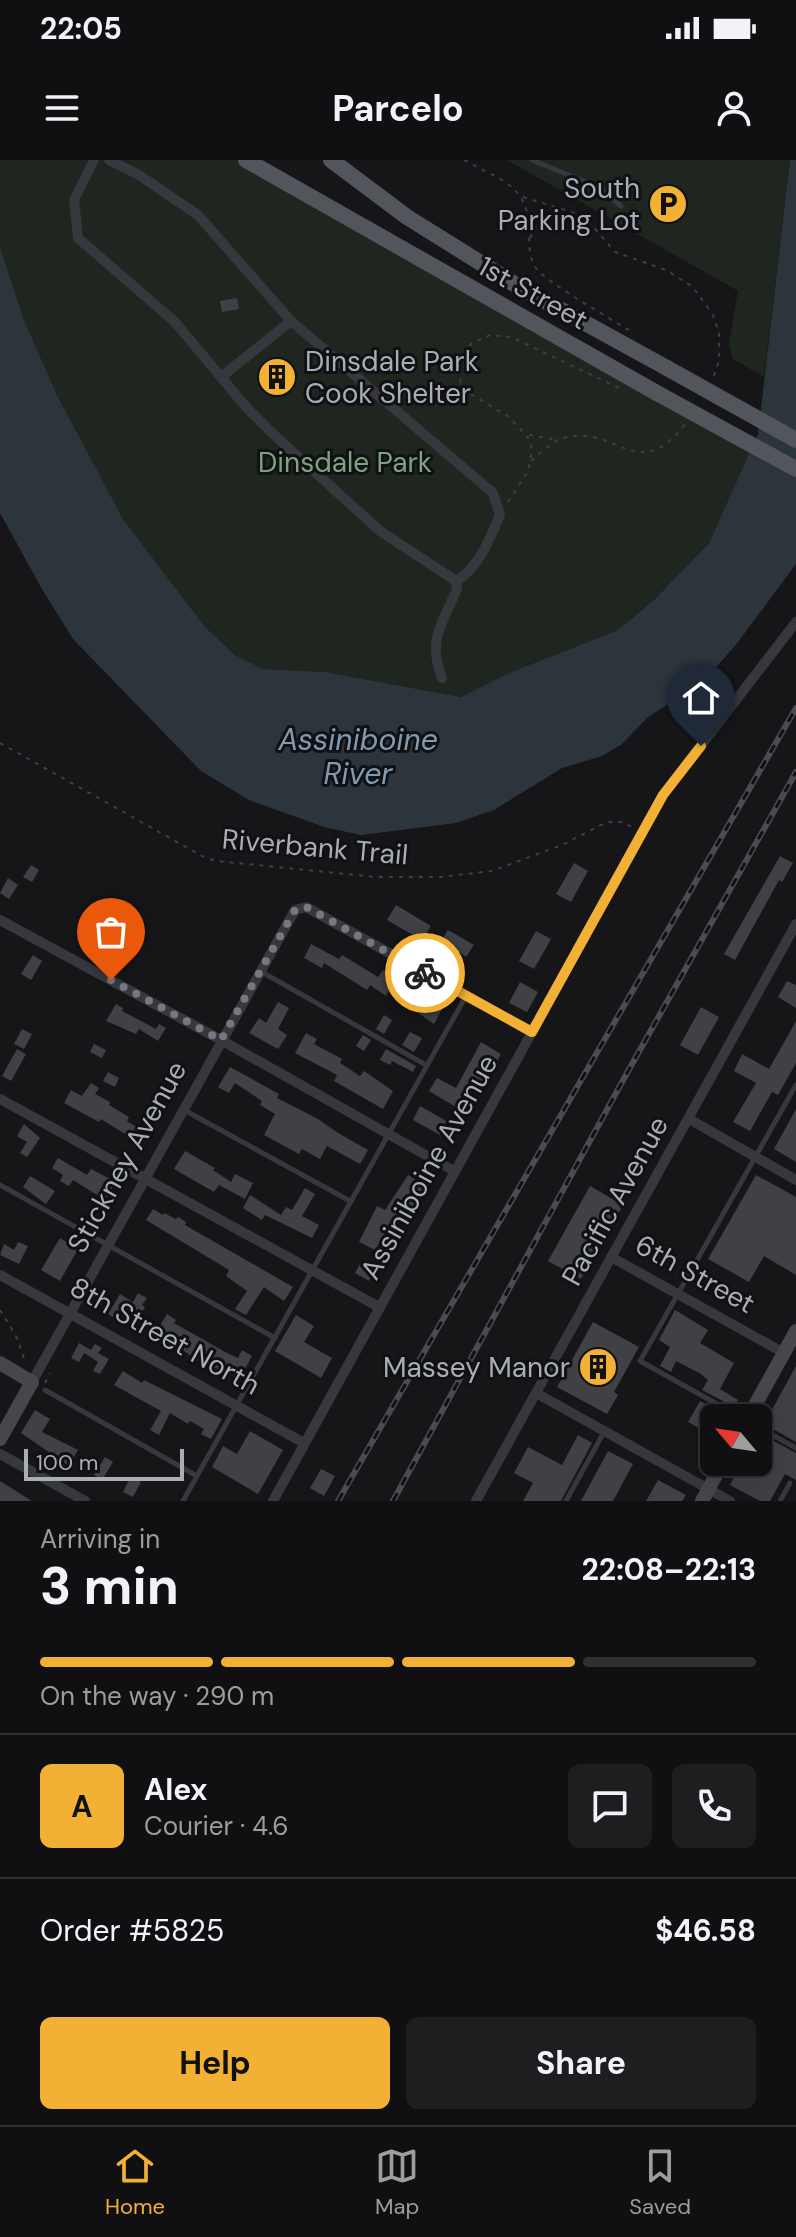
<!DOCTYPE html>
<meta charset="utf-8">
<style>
:root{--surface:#101012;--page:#1e1e20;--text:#f1f3f6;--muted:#9c9d9f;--line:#303032;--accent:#f2b134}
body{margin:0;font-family:"DM Sans",sans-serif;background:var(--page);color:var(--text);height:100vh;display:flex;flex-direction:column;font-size:30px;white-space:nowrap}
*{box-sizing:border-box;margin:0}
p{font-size:26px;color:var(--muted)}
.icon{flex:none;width:44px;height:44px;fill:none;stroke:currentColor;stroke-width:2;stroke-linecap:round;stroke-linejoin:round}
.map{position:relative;height:1341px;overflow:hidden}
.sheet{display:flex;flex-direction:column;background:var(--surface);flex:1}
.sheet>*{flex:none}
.needle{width:52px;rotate:299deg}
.fabs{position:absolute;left:700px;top:1244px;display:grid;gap:16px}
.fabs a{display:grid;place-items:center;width:72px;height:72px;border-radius:12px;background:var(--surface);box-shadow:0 8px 32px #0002,0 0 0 2px var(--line);font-size:40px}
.scale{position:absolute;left:24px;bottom:20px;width:160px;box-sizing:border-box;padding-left:8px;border:4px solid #a8adb8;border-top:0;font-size:22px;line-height:28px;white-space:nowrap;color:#a8adb8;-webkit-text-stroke:6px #111113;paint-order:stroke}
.pin{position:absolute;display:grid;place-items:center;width:68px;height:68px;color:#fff;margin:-82px -34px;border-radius:50% 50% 50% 0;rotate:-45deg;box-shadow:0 0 8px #0007}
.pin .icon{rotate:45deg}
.courier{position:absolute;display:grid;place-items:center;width:80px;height:80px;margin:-40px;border:6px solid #f2b134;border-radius:50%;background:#fff;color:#222;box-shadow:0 2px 10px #0007}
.headline em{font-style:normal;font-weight:700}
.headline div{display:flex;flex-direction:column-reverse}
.headline{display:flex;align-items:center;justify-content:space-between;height:136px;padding:0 40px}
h1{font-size:52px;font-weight:700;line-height:60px}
.bar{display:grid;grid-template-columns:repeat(4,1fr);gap:12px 8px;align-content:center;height:96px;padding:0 40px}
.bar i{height:10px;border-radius:6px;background:var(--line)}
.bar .current{background:var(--accent)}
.bar p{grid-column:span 4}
.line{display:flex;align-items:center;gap:20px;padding:0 40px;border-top:2px solid var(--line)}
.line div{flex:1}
.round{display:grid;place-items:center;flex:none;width:84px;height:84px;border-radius:12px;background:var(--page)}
.cta{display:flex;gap:16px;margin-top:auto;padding:16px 40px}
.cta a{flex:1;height:92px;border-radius:12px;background:var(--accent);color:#111;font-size:32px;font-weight:700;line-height:92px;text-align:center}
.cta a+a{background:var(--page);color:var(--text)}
.status{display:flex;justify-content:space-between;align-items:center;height:56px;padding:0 40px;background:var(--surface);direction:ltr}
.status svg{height:22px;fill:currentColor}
header{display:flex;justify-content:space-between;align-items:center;height:104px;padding:0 40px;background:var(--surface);font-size:36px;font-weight:700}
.tab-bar{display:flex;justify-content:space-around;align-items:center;height:112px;border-top:2px solid var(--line);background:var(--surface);font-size:22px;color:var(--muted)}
.tab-bar a{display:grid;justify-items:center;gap:4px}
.tab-bar .current{color:var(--accent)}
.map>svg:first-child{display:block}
.green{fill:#1e261f}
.water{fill:#2c353c}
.building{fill:#404145}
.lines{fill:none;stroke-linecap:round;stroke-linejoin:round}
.path{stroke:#3d3f44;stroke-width:2;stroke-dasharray:4 6;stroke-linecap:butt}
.lane{stroke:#37383d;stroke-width:5}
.street{stroke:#37383d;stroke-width:10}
.secondary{stroke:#45474d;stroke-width:14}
.primary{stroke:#53555c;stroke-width:16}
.rail-casing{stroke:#4a4c52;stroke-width:6}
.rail{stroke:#111113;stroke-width:3;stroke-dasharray:9;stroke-linecap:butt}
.primary-bridge{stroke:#53555c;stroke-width:16}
.done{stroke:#757880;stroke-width:8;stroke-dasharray:0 14.4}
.route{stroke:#f2b134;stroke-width:10}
.labels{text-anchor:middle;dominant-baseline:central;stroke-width:6;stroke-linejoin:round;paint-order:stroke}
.poi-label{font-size:28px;fill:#a8adb8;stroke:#111113;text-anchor:end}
.street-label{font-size:28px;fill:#a8adb8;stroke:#111113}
.park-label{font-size:28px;fill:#7fa381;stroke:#111113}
.water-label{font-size:30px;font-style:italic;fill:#7f9bb3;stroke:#111113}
</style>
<div class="status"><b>22:05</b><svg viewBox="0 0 49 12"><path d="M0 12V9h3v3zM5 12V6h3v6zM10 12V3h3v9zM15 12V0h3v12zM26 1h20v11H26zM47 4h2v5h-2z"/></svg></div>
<header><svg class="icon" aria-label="menu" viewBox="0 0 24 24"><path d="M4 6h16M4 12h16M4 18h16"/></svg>Parcelo<svg class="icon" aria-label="person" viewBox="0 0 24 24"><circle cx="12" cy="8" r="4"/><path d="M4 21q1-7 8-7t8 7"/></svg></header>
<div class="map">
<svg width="796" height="1341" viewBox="0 0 796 1341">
<rect width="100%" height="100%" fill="#161618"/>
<!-- green -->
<path class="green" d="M0,0H237L752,289L709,383L655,439L618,470L509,513L461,537L325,512L263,509L235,495L205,467L123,359L57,235L24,160L0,87Z
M507,0H790L764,217L733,199L729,184L738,131Z"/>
<!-- water -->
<path class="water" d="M790,0H796V404L735,486L704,521L648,557L622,584L602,596L562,608L494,650L456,663L361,675L324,667L249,640L201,611L73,479L42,429L0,353V87L24,160L57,235L123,359L205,467L235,495L263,509L325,512L461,537L509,513L618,470L655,439L709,383L758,274Z"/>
<!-- building -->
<path class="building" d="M237,138L239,149L222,152L220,141Z
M269 216a8 8 0 1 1 16 0a8 8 0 1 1-16 0Z
M780,696L793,703L782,722L779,720L735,800L724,794Z
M574,703L588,711L571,742L556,734Z
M31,705L39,710L32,722L23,717Z
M8,718L18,725L9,739L0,733Z
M396,745L431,766L424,777L419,775L418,778L387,760Z
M448,770L474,785L466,797L452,787L448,793L438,786Z
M536,771L551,779L534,809L519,801Z
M311,784L339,799L342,795L378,817L383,810L442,849L434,864L388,832L386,836L370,825L367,830L324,803L322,808L304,798Z
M33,795L42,801L31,820L21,814Z
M787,821L796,825V848L778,837Z
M520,822L538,832L527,852L509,843Z
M278,842L289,848L278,869L287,875L278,889L249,873L259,858L266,863Z
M116,844L123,848L122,851L156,869L159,864L166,868L158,881L139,869L136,874L106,861Z
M701,847L719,857L698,895L680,885Z
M384,855L392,860L384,874L376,869Z
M796,861V903L778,935L772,932L750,971L733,962L756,923L734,911L742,894L769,909Z
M22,869L32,874L24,889L14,884Z
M410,872L422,878L414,892L402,885Z
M306,873L317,879L314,884L342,899L340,903L360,916L364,911L393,931L383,949L334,921L337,915L295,893Z
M363,875L371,880L364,891L356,886Z
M481,882L501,894L483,928L471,921L456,947L429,931L437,918L456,928Z
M94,884L106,890L102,898L90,892Z
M17,889L26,894L11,921L2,916Z
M386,889L416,906L413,912L392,901L390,905L380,900Z
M230,907L279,934L277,938L318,959L338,973L368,990L360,1004L327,986L320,999L302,989L299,994L264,975L275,954L260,945L262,941L235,923L229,933L218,927Z
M108,912L119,918L115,927L103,921Z
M91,923L99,928L95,934L110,942L109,945L129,957L127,961L148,975L141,987L131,981L133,979L101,959L99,962L64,943L71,930L82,936Z
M420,946L448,962L440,975L413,960Z
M796,949V1002L774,989Z
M24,964L40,978L27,997L20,993L27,982L17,976Z
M185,991L215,1008L213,1010L231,1022L235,1014L253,1023L245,1039L219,1025L214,1032L174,1009Z
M58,998L87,1015L91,1009L116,1022L105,1040L73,1020L69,1026L60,1021L63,1015L52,1008Z
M408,1015L426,1026L408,1057L402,1053L392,1069L389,1067L375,1090L359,1082L377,1046L385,1050Z
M756,1015L796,1037V1115L764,1096L749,1122L708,1099Z
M30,1016L55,1031L46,1044L23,1027Z
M590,1026L623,1045L581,1119L548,1101Z
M305,1028L315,1034L302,1056L319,1065L312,1078L265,1055L262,1060L243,1048L250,1035L281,1055L286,1047L292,1050Z
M153,1049L163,1055L164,1053L176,1059L178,1057L186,1062L185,1065L293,1127L284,1141L264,1127L246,1155L244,1154L235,1149L247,1131L226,1116L229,1110L146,1060Z
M88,1057L101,1064L96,1072L84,1065Z
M60,1078L78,1089L60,1121L41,1110Z
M18,1082L28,1086L19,1104L0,1095L4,1084L14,1090Z
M360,1104L374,1112L369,1121L355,1113Z
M138,1133L147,1138L142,1145L145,1147L135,1165L121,1156L118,1160L108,1154L120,1134L133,1142Z
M675,1150L708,1170L700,1183L734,1203L720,1229L738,1240L734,1247L702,1230L708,1220L701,1214L676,1201L671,1212L660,1206L670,1187L659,1180Z
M167,1154L176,1160L174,1163L227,1193L238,1198L242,1190L252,1196L242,1215L228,1206L224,1212L207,1204L206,1206L156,1172Z
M296,1155L314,1166L304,1182L332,1198L321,1218L275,1191Z
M593,1162L639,1187L614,1232L618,1235L607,1254L557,1227Z
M79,1183L91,1190L95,1184L102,1188L98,1193L109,1199L100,1214L93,1211L98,1202L84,1193L79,1202L71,1198Z
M796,1206V1282L764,1264Z
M123,1211L142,1223L144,1220L222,1259L211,1279L201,1274L204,1269L190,1261L188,1264L170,1253L159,1275L150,1270L161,1251L114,1225Z
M700,1241L728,1256L714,1258V1276L688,1262Z
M35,1250L50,1259L42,1272L78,1290L69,1306L21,1273Z
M250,1271L283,1290L258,1334L212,1307L223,1286L237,1294Z
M758,1273L796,1293V1320L785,1314L770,1341H760L730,1325L742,1302L758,1311Z
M578,1275L592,1283L561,1341H523L533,1323L514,1313L528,1287L562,1305Z
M608,1291L633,1304L613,1341H581Z
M105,1297L113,1302L102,1320L94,1315Z
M321,1309L335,1316L324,1336L310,1328Z
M134,1318L141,1322L133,1337L123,1332L129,1320L132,1322Z
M658,1320L686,1335L682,1341H646Z
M0,1321L32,1341H0Z"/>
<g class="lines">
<!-- path -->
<path class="path" d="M464,0C500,20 529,25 529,71C529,84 529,96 535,107C545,122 613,160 632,172
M523,37L578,54L590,63L615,92L666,110L693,127L713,155L719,173V201L713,218
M530,78L538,61L557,49
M529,275L558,280
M531,301C541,292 553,280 567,277C617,266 639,325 685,264
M508,342L528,311L532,291L530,280L509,257L467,232L461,224L458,204L471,184L490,175L511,177L619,228
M0,583L204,697L216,701L376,717H440L492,711L562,685L607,662H623L632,667
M0,1150L16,1176L26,1204
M45,1223L50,1213"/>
<!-- lane -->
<path class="lane" d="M532,0L598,27L621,46
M260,811L426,905
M184,950L350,1041
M0,1025L275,1178
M45,1230L197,1316
M742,1258L640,1201L796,925
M758,1267L796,1288
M183,1341L466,836
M566,1341L604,1272
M780,1341L790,1323"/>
<!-- street -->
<path class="street" d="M94,0L74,40L78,78L175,162L246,247L273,274L380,371L456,421C479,408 490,378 500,355L493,333L291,161L198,55L139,15L109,0
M221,217L291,161
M442,518C427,479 442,465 457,429L456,421
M0,760L221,880L454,1011
M0,939L379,1147
M689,959L796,1020
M611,1097L784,1193
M0,1115L304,1283
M32,1222L295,750L306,747L532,872
M536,1233L730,1341
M0,1294L85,1341
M273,1341L663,635L796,462
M476,1341L796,764"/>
<!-- secondary -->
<path class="secondary" d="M0,1203L32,1222L0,1279
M748,1258L796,1171
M702,1341L723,1302"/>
<!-- primary -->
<path class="primary" d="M246,0L655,232
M331,0L407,57L516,125L667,208"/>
<!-- rail casing -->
<g class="rail-casing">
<path id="rail" d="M338,1341L796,548
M393,1341L627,913L796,612"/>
</g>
<!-- rail -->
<use href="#rail" class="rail"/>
<!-- primary-bridge -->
<path class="primary-bridge" d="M667,208L796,280
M655,232L796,309"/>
</g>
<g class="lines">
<!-- done -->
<path class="done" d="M111,820L221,880L295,750L306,747L425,813"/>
<!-- route -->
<path class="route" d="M425,813L532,872L663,635L701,586"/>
</g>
<!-- icons -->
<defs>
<g id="parking-disc" transform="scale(2)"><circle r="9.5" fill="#f2b134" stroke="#111113"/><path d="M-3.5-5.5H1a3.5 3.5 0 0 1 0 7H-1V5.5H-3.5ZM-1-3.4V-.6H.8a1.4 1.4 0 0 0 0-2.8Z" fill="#111"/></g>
<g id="building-disc" transform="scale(2)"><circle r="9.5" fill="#f2b134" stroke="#111113"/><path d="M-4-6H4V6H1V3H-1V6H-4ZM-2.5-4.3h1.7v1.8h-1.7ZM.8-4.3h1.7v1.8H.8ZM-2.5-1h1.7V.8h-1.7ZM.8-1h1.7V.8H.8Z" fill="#111"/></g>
</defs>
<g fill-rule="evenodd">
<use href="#parking-disc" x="668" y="44"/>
<use href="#building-disc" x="277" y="217"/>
<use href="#building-disc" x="598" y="1207"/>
</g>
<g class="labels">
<!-- poi labels -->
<g class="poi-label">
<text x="640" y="28">South<tspan x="640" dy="32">Parking Lot</tspan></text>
<text x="305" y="201" text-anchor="start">Dinsdale Park<tspan x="305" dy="32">Cook Shelter</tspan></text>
<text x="570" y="1207">Massey Manor</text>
</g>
<!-- street labels -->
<g class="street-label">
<text transform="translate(533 133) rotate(29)">1st Street</text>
<text transform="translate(315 687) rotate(5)">Riverbank Trail</text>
<text transform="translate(127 997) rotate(-61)">Stickney Avenue</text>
<text transform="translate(429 1007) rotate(-61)">Assiniboine Avenue</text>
<text transform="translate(615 1041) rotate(-61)">Pacific Avenue</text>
<text transform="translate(695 1114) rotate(29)">6th Street</text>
<text transform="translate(165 1176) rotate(29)">8th Street North</text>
</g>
<!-- park labels -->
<g class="park-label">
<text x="345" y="302">Dinsdale Park</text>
</g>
<!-- water labels -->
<g class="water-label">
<text x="358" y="579">Assiniboine<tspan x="358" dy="34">River</tspan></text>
</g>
</g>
</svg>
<div class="fabs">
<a><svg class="needle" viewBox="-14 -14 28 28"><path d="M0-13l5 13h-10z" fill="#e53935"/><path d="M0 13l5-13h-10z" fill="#9c9d9f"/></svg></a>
</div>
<div class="scale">100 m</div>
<div class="pin" style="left:111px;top:820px;background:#ea580c"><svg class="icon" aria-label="bag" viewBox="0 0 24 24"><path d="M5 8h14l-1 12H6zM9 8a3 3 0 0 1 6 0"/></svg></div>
<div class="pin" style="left:701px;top:586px;background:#1f2937"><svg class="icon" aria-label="home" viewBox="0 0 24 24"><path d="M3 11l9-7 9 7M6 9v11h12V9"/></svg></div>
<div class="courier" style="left:425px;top:813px"><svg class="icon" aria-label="bike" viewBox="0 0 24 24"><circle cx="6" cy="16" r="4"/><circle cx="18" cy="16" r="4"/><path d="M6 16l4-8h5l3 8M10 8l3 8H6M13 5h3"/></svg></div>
</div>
<section class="sheet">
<div class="headline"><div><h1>3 min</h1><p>Arriving in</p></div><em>22:08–22:13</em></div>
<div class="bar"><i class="current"></i><i class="current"></i><i class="current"></i><i></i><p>On the way · 290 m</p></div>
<div class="line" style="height:144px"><b class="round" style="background:var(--accent);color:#111">A</b><div><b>Alex</b><p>Courier · 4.6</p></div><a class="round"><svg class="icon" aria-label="chat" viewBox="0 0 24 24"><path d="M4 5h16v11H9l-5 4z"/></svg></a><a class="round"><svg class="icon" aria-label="phone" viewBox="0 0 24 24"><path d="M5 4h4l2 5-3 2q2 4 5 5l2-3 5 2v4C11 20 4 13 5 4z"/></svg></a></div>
<div class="line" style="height:104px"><div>Order #5825</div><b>$46.58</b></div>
<div class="cta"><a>Help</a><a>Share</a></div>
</section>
<nav class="tab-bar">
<a class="current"><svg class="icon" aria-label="home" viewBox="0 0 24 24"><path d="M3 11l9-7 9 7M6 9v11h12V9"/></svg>Home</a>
<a><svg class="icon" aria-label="map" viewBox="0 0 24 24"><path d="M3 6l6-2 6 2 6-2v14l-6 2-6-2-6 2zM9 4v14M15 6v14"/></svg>Map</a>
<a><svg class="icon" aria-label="saved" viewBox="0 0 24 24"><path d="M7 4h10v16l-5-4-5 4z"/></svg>Saved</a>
</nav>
